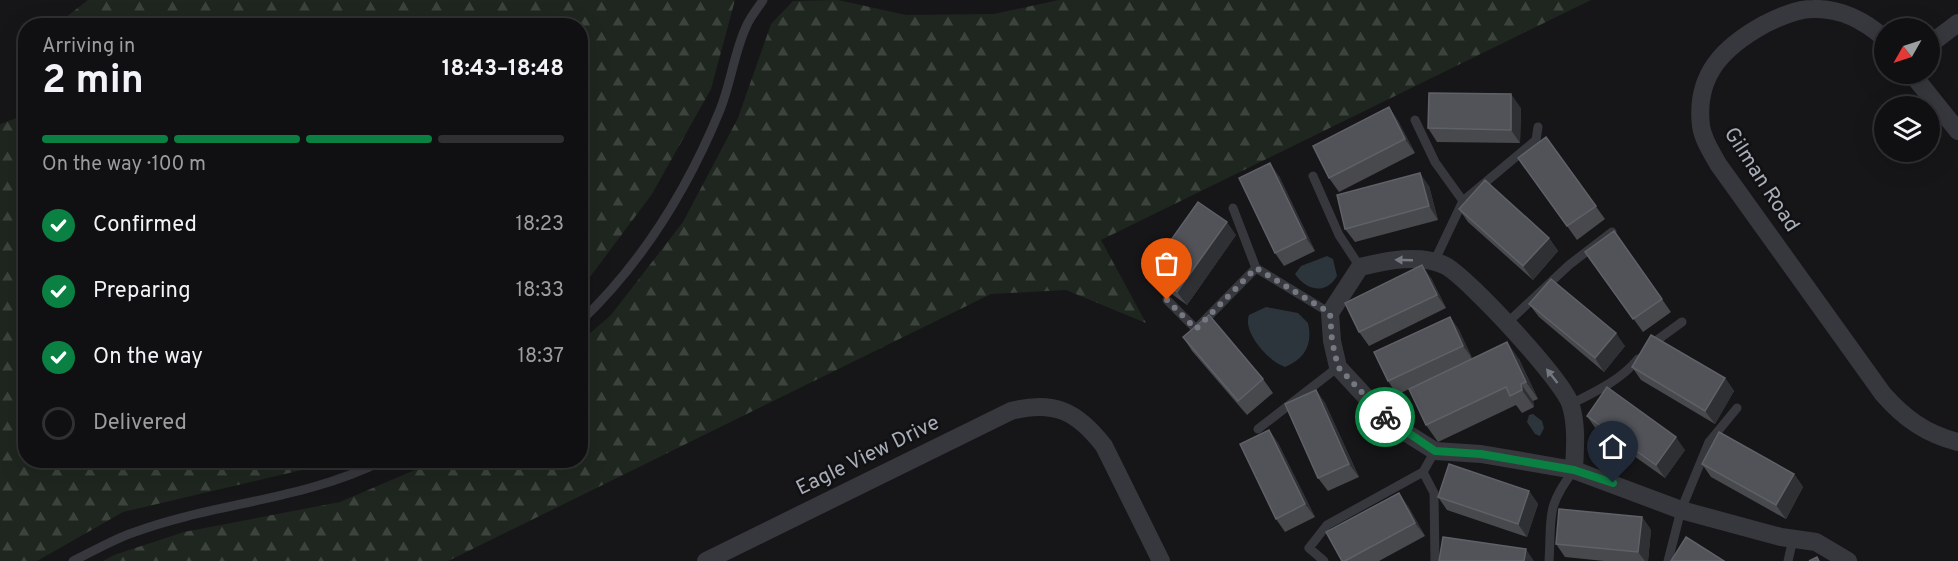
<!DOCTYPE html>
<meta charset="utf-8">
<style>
:root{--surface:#101012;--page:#19191b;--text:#f1f3f6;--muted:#9c9d9f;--line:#303032;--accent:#0b8043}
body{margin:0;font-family:Overpass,sans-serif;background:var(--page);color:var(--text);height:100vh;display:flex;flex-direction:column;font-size:22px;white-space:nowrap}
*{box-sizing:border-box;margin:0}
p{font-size:20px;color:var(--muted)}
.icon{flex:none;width:33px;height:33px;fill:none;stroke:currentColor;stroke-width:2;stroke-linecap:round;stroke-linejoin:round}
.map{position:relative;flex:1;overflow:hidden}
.panel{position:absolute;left:18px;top:18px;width:570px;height:450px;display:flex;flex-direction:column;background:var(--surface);border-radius:24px;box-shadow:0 6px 24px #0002,0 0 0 2px var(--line)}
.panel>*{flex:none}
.needle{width:39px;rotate:231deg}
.fabs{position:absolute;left:1874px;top:18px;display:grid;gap:12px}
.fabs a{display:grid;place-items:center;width:66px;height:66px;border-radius:50%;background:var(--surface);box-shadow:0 6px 24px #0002,0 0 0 2px var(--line);font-size:30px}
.pin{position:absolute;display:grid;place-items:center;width:51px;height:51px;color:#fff;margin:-62px -26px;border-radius:50% 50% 50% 0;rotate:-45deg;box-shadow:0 0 6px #0007}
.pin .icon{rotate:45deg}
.courier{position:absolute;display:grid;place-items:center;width:60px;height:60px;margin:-30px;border:4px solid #0b8043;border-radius:50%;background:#fff;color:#222;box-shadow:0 2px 8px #0007}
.overview em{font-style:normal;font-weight:700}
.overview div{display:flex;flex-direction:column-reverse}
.overview{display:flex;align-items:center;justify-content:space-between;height:102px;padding:0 24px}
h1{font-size:39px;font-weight:700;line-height:45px}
.bar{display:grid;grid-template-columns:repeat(4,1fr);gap:9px 6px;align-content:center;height:72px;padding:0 24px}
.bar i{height:8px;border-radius:4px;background:var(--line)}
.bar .selected{background:var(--accent)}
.bar p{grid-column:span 4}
ol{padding:0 24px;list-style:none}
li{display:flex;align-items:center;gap:18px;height:66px}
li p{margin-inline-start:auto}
li .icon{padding:6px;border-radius:50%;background:var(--accent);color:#fff;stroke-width:4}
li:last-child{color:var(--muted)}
li i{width:33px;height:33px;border:3px solid var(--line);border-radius:50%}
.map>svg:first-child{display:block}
.forest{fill:url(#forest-firs)}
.water{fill:#2c353c}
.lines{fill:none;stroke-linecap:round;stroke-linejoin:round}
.service{stroke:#37383d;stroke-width:9}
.minor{stroke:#37383d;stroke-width:18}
.wall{fill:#47494d}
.shaded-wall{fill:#2f3033}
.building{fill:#525359;stroke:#5f6168;stroke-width:1.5}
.oneway{fill:#757881}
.done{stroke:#757880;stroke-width:6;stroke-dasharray:0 10.8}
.route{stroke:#0b8043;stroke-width:8}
.labels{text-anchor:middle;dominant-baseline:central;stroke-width:5;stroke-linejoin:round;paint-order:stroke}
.street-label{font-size:21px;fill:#a8adb8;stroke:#111113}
</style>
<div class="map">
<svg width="1958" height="561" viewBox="0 0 1958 561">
<defs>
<pattern id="forest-firs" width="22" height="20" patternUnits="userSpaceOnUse" patternTransform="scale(1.5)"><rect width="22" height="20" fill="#1e261f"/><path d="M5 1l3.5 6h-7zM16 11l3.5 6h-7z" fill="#3c433d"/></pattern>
</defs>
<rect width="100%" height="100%" fill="#161618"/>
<!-- forest -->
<path class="forest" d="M88,0H735L711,89L652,194L581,289L580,26L56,25Z
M838,0L906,15L994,14L1059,0H1591L1101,240L1146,323L1066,290L991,294L448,561H103L114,555L184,532L340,502L417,469L429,461L580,460L581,341L611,315L683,222L738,118L771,24L793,1Z
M25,115L26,460L331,461L302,470L123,512L37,561H0V124Z"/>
<!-- water -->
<path class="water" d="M1327,256L1333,259L1337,276C1326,295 1307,291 1295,274L1301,266Z
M1266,307L1298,313L1308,323C1313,344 1305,359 1285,367C1269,362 1242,332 1249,315Z
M1533,414L1542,421L1544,428L1540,436L1535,434L1527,422L1529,415Z"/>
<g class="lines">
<!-- service -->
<path class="service" d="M1415,120L1435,162L1463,201
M1313,176L1339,235L1360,267
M1233,208L1256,268L1330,313
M1433,264L1463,201L1536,140L1538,127
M1167,300L1196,329L1256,268
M580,322C642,263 688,188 720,110C731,83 734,53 746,27C750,17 758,8 763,0
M1506,324L1569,265L1612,232
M1649,346L1682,322
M1571,404C1595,392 1621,380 1638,359
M1258,429L1338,367
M1423,472L1434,493L1435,561
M73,561C92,552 112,540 132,533C215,502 303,501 384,460
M1324,561L1309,548L1327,525L1423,472L1435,451
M1549,561C1552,516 1545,508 1574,470
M1668,561L1681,510L1709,442L1737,408
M1788,561L1793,539"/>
<!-- minor -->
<path class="minor" d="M1884,38C1865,21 1840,8 1813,9C1796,9 1779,17 1765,24C1723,47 1695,75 1701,126C1703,140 1712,153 1718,164L1883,394C1904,418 1926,434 1958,442
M1929,45L1958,23
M1912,74L1958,131
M1574,470C1575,449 1577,426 1571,406C1565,382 1469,279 1446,266C1420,253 1386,261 1360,267L1330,313L1332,341L1338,367L1389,422L1435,451L1481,454L1574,470L1681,510L1781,537L1816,542L1848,561
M706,561L1011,411C1054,400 1077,411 1104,446L1161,561"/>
</g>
<!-- wall -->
<path class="wall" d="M1389,107L1398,121L1415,153L1339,192L1329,178Z
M1521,108L1520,143L1437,142L1428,128Z
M1546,137L1605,219L1577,240L1518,158Z
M1279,176L1315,251L1284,266L1275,253Z
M1429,186L1438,220L1355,242L1345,229Z
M1459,209L1549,238L1558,251L1533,280L1468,222Z
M1614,231L1671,312L1643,332L1585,252Z
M1236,235L1187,305L1158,284L1149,271Z
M1431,278L1446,308L1369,346L1359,332Z
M1529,304L1625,346L1604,372L1539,317Z
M1450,317L1459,330L1472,359H1519L1538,399L1533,401L1534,407L1522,413L1516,405L1438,442L1426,425L1409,389L1397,395L1388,381Z
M1183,337L1263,379L1273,393L1247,415L1192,351Z
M1632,367L1725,378L1734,391L1715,424L1641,380Z
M1316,390L1325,403L1359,477L1328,491L1318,478Z
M1587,416L1685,450L1665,478L1596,429Z
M1269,430L1278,443L1315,517L1285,532L1276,519Z
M1702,464L1794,474L1803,487L1786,519L1711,477Z
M1529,491L1538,504L1527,537L1447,510L1438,497Z
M1408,506L1425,536L1379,561H1342Z
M1642,517L1651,530L1648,561H1604L1565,557L1556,544Z"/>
<!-- shaded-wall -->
<path class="shaded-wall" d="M1511,94L1521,108L1520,143L1511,130Z
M1389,107L1398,121L1415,153L1405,139Z
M1270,163L1279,176L1315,251L1306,238Z
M1420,173L1429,186L1438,220L1429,206Z
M1227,222L1236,235L1187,305L1177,292Z
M1549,238L1558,251L1533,280L1523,266Z
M1422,265L1431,278L1446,308L1437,295Z
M1450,317L1459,330L1473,359L1463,346Z
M1616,333L1625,346L1604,372L1595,358Z
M1507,342L1519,359L1538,399L1526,382Z
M1725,378L1734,391L1715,424L1705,411Z
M1521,384L1533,401L1534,407L1522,390Z
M1316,390L1325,403L1359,477L1349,464Z
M1269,430L1278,443L1315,517L1305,504Z
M1676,437L1685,450L1665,478L1656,465Z
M1794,474L1803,487L1786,519L1776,505Z
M1529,491L1538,504L1527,537L1518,524Z
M1399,493L1408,506L1425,536L1415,523Z
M1642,517L1651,530L1648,561H1645L1638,552Z
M1526,549L1534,561H1524Z"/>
<!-- building -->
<path class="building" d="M1429,93L1511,94V130L1428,128Z
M1389,107L1405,139L1329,178L1313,146Z
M1546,137L1596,206L1567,226L1518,158Z
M1270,163L1306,238L1275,253L1239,178Z
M1420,173L1429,206L1345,229L1337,195Z
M1485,180L1549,238L1523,266L1459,209Z
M1198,202L1227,222L1177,292L1149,271Z
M1614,231L1662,299L1633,319L1585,252Z
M1422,265L1437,295L1359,332L1345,303Z
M1551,279L1616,333L1595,358L1529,304Z
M1209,315L1263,379L1238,401L1183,337Z
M1450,317L1463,346L1388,381L1374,352Z
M1651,335L1725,378L1705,411L1632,367Z
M1507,342L1526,382L1521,384L1522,390L1510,396L1506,387L1426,425L1409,389Z
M1607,387L1676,437L1656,465L1587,416Z
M1316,390L1349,464L1318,478L1285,404Z
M1269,430L1305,504L1276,519L1240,444Z
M1719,432L1794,474L1776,505L1702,464Z
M1449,464L1529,491L1518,524L1438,497Z
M1399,493L1415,523L1345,561H1342L1326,532Z
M1559,509L1642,517L1638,552L1556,544Z
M1443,537L1526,549L1524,561H1439Z
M1686,537L1724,561H1671Z
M1817,557L1819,561H1809Z"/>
<!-- one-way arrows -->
<defs><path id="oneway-solid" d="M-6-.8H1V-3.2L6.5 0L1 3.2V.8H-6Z" transform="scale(1.5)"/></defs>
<g class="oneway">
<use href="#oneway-solid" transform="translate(1404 260) rotate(-178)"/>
<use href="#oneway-solid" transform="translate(1552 376) rotate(-128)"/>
</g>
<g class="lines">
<!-- done -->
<path class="done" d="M1167,300L1196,329L1256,268L1330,313L1332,341L1338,367L1385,417"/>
<!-- route -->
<path class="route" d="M1385,417L1435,451L1481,454L1574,470L1613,483"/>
</g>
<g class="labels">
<!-- street labels -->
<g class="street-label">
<text transform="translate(1761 180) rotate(57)">Gilman Road</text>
<text transform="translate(868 456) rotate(-26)">Eagle View Drive</text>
</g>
</g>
</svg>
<div class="fabs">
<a><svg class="needle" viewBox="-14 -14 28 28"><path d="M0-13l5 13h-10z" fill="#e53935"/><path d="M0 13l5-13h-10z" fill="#9c9d9f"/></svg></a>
<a><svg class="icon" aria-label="layers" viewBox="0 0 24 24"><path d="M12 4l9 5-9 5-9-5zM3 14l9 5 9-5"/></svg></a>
</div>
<div class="pin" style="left:1167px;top:300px;background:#ea580c"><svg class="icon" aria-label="bag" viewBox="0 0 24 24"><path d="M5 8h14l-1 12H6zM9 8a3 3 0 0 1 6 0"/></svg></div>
<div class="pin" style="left:1613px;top:483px;background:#1f2937"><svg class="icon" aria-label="home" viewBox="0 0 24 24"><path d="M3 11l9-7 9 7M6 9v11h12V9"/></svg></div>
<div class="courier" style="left:1385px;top:417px"><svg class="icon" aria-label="bike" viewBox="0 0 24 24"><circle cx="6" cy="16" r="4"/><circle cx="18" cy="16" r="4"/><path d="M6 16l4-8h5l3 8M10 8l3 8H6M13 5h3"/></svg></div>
<section class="panel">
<div class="overview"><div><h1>2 min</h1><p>Arriving in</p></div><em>18:43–18:48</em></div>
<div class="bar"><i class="selected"></i><i class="selected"></i><i class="selected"></i><i></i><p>On the way · 100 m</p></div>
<ol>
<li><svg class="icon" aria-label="check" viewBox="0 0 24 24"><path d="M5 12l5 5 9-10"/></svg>Confirmed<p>18:23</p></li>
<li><svg class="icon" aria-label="check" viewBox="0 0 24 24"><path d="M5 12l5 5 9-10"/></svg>Preparing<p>18:33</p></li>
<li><svg class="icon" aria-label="check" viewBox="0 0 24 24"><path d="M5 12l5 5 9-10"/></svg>On the way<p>18:37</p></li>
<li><i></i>Delivered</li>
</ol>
</section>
</div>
